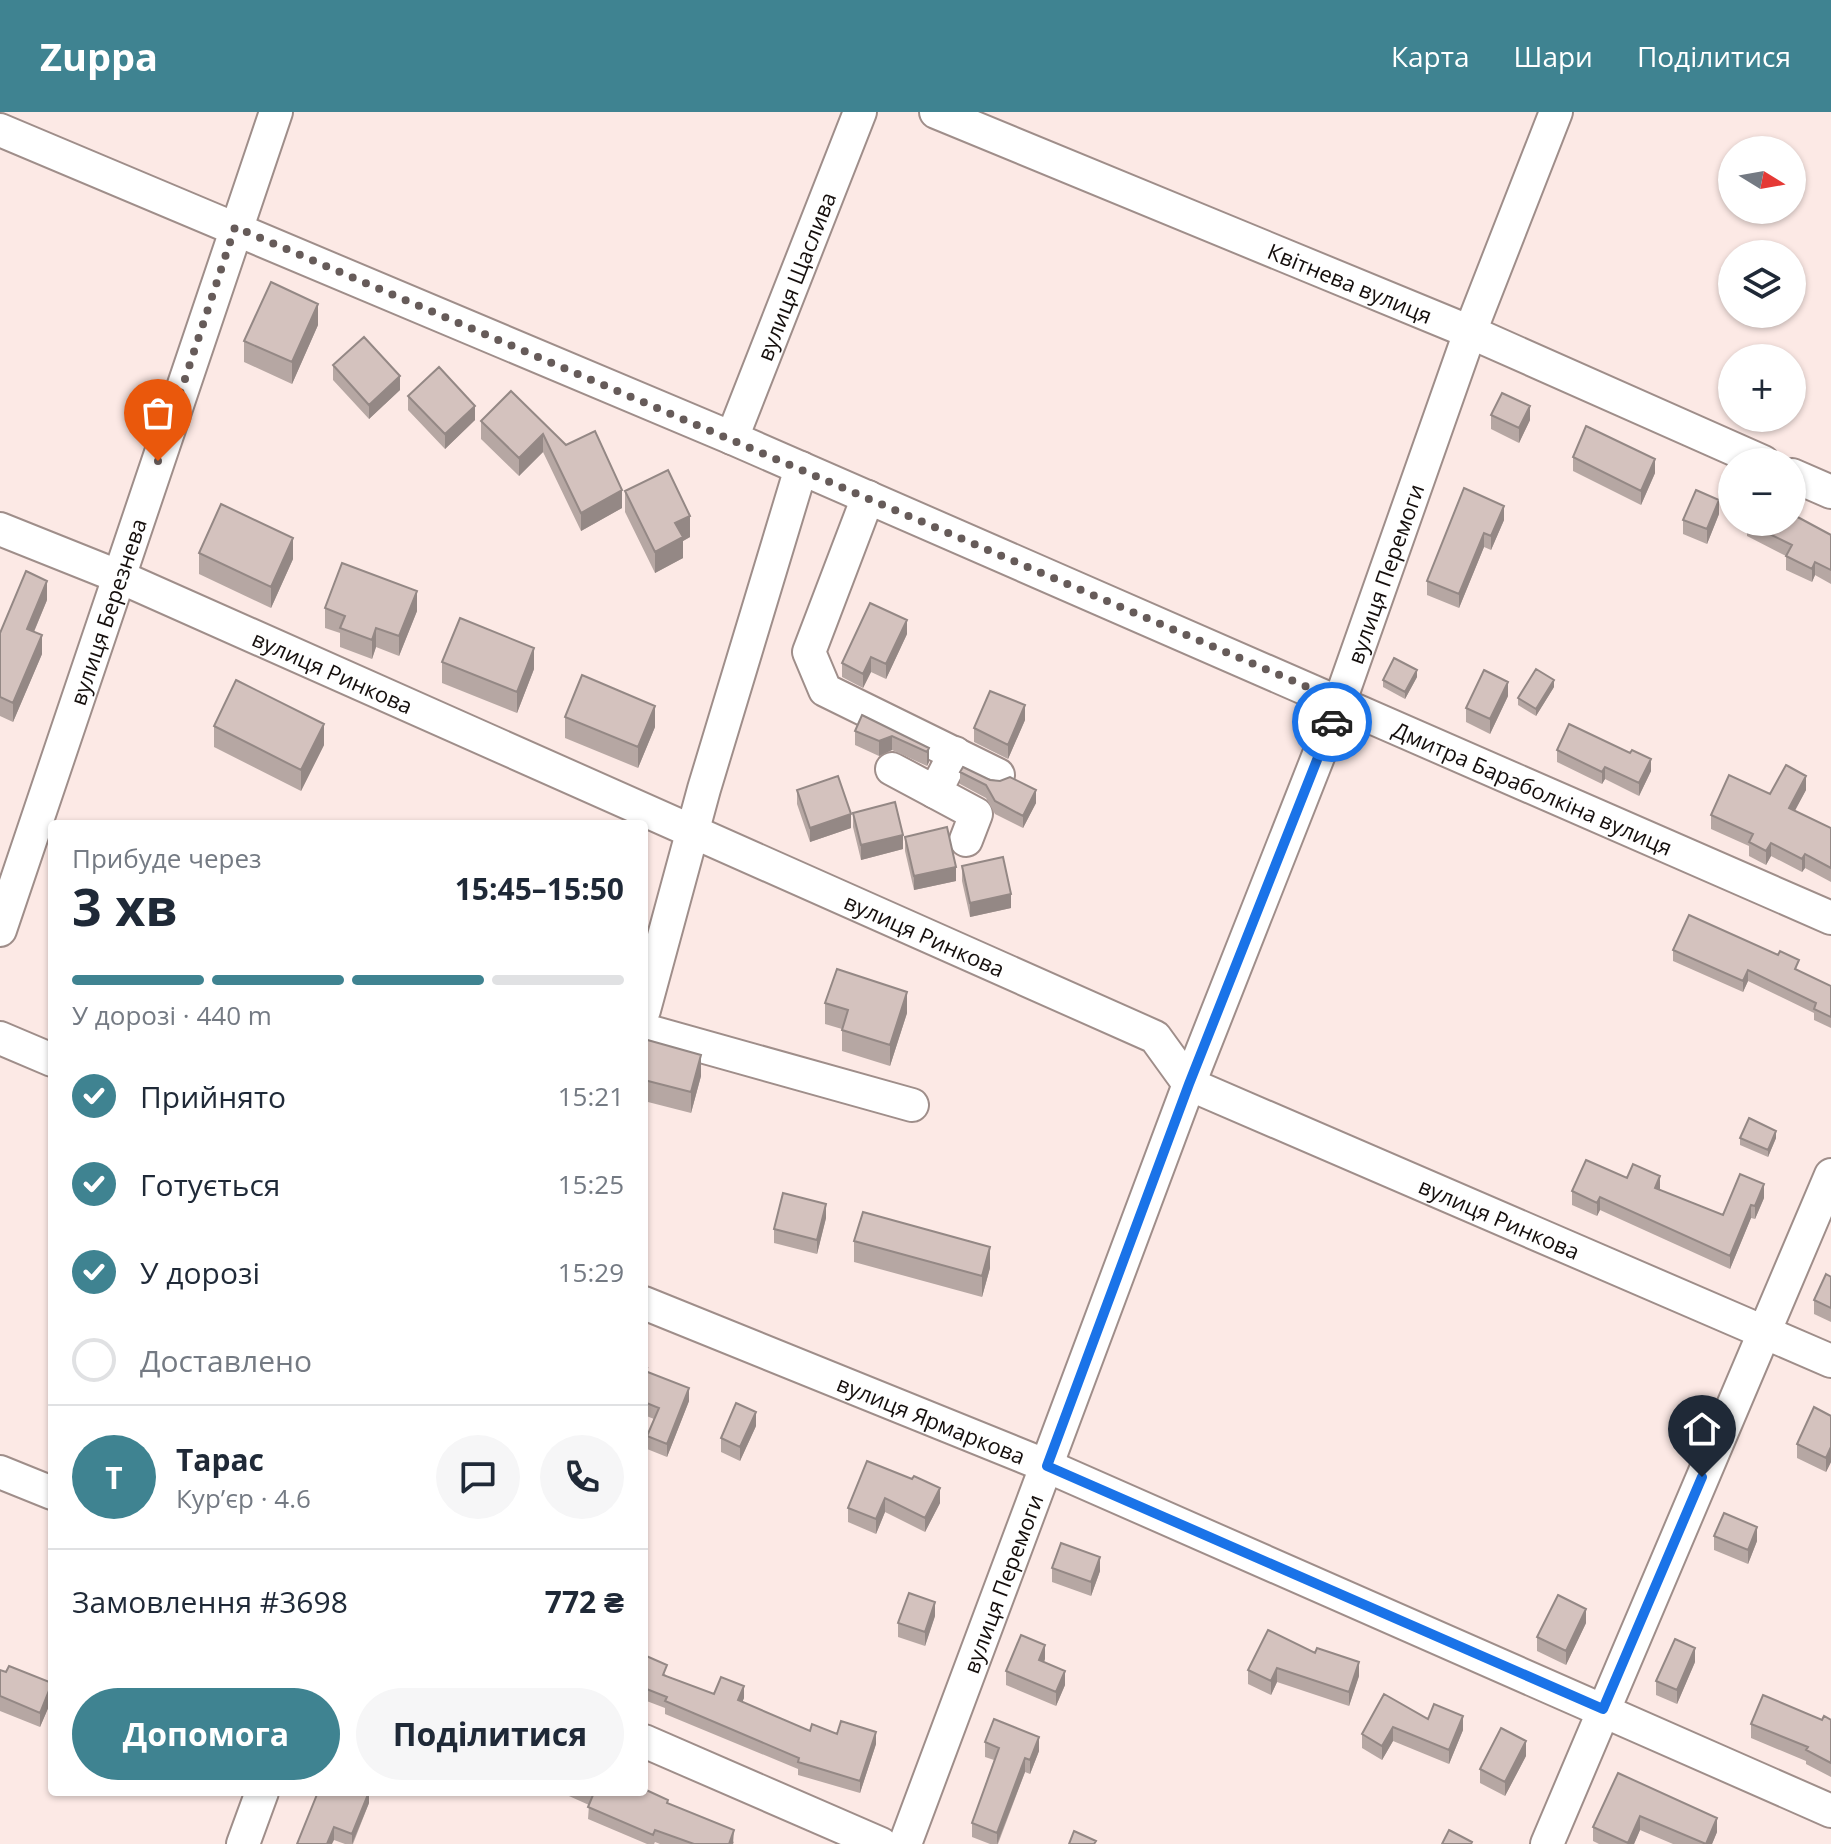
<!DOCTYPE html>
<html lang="uk">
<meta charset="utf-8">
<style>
:root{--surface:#fff;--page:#f6f6f7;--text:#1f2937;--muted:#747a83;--line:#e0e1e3;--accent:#3f8391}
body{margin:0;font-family:"Open Sans",sans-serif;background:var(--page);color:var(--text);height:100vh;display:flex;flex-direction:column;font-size:30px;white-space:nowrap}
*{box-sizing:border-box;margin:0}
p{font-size:26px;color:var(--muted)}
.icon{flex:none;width:44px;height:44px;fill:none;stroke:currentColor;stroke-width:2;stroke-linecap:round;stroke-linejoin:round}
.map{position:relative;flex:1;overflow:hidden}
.sheet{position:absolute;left:48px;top:708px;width:600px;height:976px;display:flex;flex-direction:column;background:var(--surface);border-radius:8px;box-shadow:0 2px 6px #0004}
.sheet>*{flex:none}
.needle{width:52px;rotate:101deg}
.controls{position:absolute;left:1718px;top:24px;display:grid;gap:16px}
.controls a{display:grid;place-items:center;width:88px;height:88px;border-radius:50%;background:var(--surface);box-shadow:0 2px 6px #0004;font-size:40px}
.pin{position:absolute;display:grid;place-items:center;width:68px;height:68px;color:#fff;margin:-82px -34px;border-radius:50% 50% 50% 0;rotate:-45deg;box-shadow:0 0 8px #0007}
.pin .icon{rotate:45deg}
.courier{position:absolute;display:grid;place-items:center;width:80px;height:80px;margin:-40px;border:6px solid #1a73e8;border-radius:50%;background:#fff;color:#222;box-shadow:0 2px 10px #0007}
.headline em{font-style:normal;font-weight:700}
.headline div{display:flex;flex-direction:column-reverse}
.headline{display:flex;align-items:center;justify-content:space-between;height:136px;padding:0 24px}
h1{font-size:52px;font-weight:700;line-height:60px}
.bar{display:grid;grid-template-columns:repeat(4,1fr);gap:12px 8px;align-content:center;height:96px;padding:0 24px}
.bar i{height:10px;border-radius:6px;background:var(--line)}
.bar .active{background:var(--accent)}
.bar p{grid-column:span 4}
.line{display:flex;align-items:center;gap:20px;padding:0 24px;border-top:2px solid var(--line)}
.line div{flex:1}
.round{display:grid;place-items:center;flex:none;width:84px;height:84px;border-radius:42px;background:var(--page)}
ol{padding:0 24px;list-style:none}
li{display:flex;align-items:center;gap:24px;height:88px}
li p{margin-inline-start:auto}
li .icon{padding:8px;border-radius:50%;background:var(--accent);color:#fff;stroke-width:4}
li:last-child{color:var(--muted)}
li i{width:44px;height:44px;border:4px solid var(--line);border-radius:50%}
.primary-button{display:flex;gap:16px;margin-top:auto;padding:16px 24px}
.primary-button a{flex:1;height:92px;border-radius:48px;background:var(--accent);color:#fff;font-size:32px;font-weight:700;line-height:92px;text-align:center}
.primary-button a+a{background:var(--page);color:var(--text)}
header{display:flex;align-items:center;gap:48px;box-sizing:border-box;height:112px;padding:0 40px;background:var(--accent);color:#fff}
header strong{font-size:38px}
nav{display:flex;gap:44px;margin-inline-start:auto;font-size:28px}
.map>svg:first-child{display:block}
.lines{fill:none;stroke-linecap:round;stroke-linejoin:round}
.minor-casing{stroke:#9f8e8a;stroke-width:36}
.minor{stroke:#fff;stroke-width:32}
.wall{fill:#b6a7a3}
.shaded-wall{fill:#948885}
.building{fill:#d4c2be;stroke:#948885;stroke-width:2}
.done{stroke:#665b59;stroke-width:8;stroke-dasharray:0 14.4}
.route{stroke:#1a73e8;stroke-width:10}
.labels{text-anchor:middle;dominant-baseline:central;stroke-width:6;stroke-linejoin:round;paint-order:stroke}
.street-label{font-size:22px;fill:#150f0d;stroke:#fce9e5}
</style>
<header>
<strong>Zuppa</strong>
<nav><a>Карта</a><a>Шари</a><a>Поділитися</a></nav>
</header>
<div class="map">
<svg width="1831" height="1732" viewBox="0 0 1831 1732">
<rect width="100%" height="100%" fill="#fce9e5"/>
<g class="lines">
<!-- minor casing -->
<g class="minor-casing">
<g id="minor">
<path id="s1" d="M936,0L1470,220L1763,350"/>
<path id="s2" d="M0,18L732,326L1831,806"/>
<path id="s3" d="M732,326L860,0"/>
<path d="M1792,363L1831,380"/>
<path d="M868,385L809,540L825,578L998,663"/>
<path id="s4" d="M0,417L120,465L1155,925L1189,972L1831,1249"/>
<path d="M955,641L935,680L976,702L966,728"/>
<path d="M892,657L935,680"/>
<path id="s5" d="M0,818L276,0"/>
<path d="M644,898L704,677L801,356"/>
<path d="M644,918L912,993"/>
<path d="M0,926L52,948"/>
<path id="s6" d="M644,1191L1047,1354L1831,1699"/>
<path d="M0,1360L52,1381"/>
<path d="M644,1629L881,1732"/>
<path d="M243,1732L262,1680"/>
<path id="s7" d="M905,1732L1189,972L1340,589L1470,220L1556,0"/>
<path d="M1547,1732L1831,1063"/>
</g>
</g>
<!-- minor -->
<use href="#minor" class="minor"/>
</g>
<!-- wall -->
<path class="wall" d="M318,213L292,272L244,250V229Z
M333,253L400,278L369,307L333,268Z
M511,279L622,396L581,419L543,340L519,364L481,327V309Z
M408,284L475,308L445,337L408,298Z
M1491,303L1530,308L1519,331L1491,317Z
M1573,345L1655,361L1641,393L1573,359Z
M625,379L690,425L683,429V446L655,461L625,400Z
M1504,394V408L1491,438L1484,435L1459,496L1427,483V469Z
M1719,402L1707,432L1683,422V408Z
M1747,411L1831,423V472L1815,463L1812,470L1786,458V444L1747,424Z
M199,441L293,447L271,496L199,462Z
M47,488L34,520L42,542L13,610L0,604V521Z
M325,496L417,499L399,544L376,535L372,547L340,535V521L325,516Z
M907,522L886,567L871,560L863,576L842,565V551Z
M442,550L534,557L517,601L442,571Z
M1417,565L1405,587L1383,575V568Z
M1554,575L1536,604L1518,593V586Z
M1508,584L1490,622L1466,610V596Z
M862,603L929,636V650L927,654L892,638L879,644L855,633V619Z
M565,605L655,615L638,656L565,626Z
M1025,608L1008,647L974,630V616Z
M214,614L324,633L301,679L214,635Z
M1557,638L1630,641L1651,659L1639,684L1605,667L1602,672L1557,650Z
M960,660L1000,669L1036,691L1023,716L995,702L986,686L960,672Z
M797,678L851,716L810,730L797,692Z
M1806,678L1794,699L1831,716V770L1805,756L1802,760L1771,744L1766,753L1749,744V734L1711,717V703L1770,682Z
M853,701L903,737L861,748L853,715Z
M905,725L956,769L914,778L905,739Z
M962,754L1011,796L970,805L962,769Z
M1673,838L1799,859L1831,874V916L1814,908V901L1748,869L1743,880L1673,849Z
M825,891L907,901L890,954L842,939V917L825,912Z
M644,927L701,964L691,1001L644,989Z
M1740,1026H1776L1768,1045L1740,1033Z
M1627,1066L1723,1103L1764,1086L1755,1107L1751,1106L1730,1157L1600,1098L1597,1104L1572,1093V1079Z
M826,1106L817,1142L774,1131V1117Z
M854,1129L990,1156L982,1185L854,1150Z
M1831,1165V1210L1814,1202V1188Z
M644,1255L647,1260L689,1289L667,1345L647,1337V1324L654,1307L644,1303Z
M1831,1304V1350L1826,1360L1797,1346V1332Z
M756,1314L740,1349L721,1340V1326Z
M912,1367L940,1391L925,1420L885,1400L876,1422L848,1410V1396Z
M1714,1424L1757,1429L1748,1452L1714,1438Z
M1052,1456L1100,1459L1091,1484L1052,1470Z
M935,1504L925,1534L898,1525V1511Z
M1586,1511L1566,1553L1537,1539V1525Z
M1268,1518L1359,1564L1349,1594L1277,1570L1271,1583L1248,1572V1558Z
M644,1543L667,1564L714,1582L744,1586L742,1590L810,1619L837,1622L876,1632L860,1681L798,1663V1657L665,1602V1596L644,1588Z
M1045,1547L1044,1550L1065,1573L1056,1594L1006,1573V1559Z
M1695,1550L1677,1592L1656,1583V1569Z
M0,1558L6,1560L52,1571V1587L40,1615L0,1599Z
M1428,1607L1463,1618L1449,1652L1393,1629L1382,1648L1362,1636V1622Z
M1822,1608H1831V1665L1806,1652V1649L1751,1626V1612Z
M985,1630L1039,1639L1030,1662L1025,1660L998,1732H990L972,1725V1711L994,1648L985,1645Z
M1526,1644L1505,1684L1480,1671V1657Z
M1618,1661L1717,1720L1712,1732H1673L1640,1718L1634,1732H1599L1593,1729V1715Z
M560,1680H644L668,1691L734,1730L733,1732H660L655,1730L654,1732H647L588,1707L589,1693Z
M369,1691L353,1732H345L334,1728L297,1732Z"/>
<!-- shaded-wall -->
<path class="shaded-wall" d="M318,192V213L292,272V250Z
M400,264V278L369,307V293Z
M475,294V308L445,337V322Z
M1530,294V308L1519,331V316Z
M543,322V340L519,364V346Z
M1655,347V361L1641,393V379Z
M622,378V396L581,419V401Z
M1719,388V402L1707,432V417Z
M1504,394V408L1491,438V424Z
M690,404V425L683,429V446L655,461V440L675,411Z
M1484,421V435L1459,496V482Z
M293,426V447L271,496V475Z
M1815,450V463L1812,470V457Z
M47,469V488L27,536V517Z
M417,479V499L399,544V524Z
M907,508V522L886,567V552Z
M376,516V535L372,547V528Z
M42,523V542L13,610V591Z
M534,536V557L517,601V580Z
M871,545V560L863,576V562Z
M1417,558V565L1405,587V580Z
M1554,568V575L1536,604V597Z
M1508,570V584L1490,622V607Z
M1025,593V608L1008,647V633Z
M655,594V615L638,656V635Z
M324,612V633L301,679V658Z
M892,624V638L879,644V629Z
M929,636V650L927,654V640Z
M1651,647V659L1639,684V671Z
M1605,655V667L1602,672V660Z
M1806,664V678L1789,710V696Z
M1036,678V691L1023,716V704Z
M851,702V716L810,730V716Z
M903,723V737L861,748V733Z
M1771,731V744L1766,753V739Z
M1805,742V756L1802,760V747Z
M956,755V769L914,778V764Z
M1011,782V796L970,805V791Z
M1748,858V869L1743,880V869Z
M907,880V901L890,954V933Z
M701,943V964L691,1001V980Z
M1776,1019V1026L1768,1045V1038Z
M1660,1064V1077L1655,1089V1076Z
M1764,1072V1086L1755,1107V1094Z
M1600,1085V1098L1597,1104V1091Z
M826,1092V1106L817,1142V1128Z
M1751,1093V1106L1730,1157V1144Z
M990,1135V1156L982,1185V1164Z
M689,1276V1289L667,1345V1332Z
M756,1300V1314L740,1349V1335Z
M1831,1335V1350L1826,1360V1346Z
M940,1376V1391L925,1420V1406Z
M885,1386V1400L876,1422V1407Z
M1757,1415V1429L1748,1452V1438Z
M1100,1445V1459L1091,1484V1470Z
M935,1490V1504L925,1534V1520Z
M1586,1497V1511L1566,1553V1539Z
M1045,1533V1547L1039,1562V1548Z
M1695,1536V1550L1677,1592V1578Z
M1359,1550V1564L1349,1594V1580Z
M1277,1556V1570L1271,1583V1569Z
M1065,1559V1573L1056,1594V1580Z
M52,1573V1587L40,1615V1601Z
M744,1574V1586L738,1600V1588Z
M1463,1604V1618L1449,1652V1638Z
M1393,1615V1629L1382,1648V1634Z
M876,1620V1632L860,1681V1669Z
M1039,1625V1639L1030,1662V1648Z
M1526,1629V1644L1505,1684V1670Z
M1025,1646V1660L997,1732V1721Z
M369,1680V1691L352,1732V1722Z
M1640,1704V1718L1634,1732H1628Z
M1717,1706V1720L1712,1732H1706Z
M334,1715V1728L332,1732H327Z
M734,1718L733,1732H729Z"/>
<!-- building -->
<path class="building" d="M271,170L318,192L292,250L244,229Z
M364,225L400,264L369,293L333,253Z
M439,255L475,294L445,322L408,284Z
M511,279L566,333L595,319L622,378L581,401L543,322L519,346L481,309Z
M1502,281L1530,294L1519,316L1491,303Z
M1586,314L1655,347L1641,379L1573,345Z
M668,358L690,404L675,411L683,425L655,440L625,379Z
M1464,376L1504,394L1491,424L1484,421L1459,482L1427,469Z
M1696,378L1719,388L1707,417L1683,408Z
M221,392L293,426L271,475L199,441Z
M1792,402L1831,423V458L1815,450L1812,457L1786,444L1792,433L1747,411L1792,410Z
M342,451L417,479L399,524L376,516L372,528L340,516L345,504L325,496Z
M26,459L47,469L27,517L42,523L13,591L0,585V521Z
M870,491L907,508L886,552L871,545L863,562L842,551Z
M460,506L534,536L517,580L442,550Z
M1394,546L1417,558L1405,580L1383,568Z
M1536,557L1554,568L1536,597L1518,586Z
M1484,558L1508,570L1490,607L1466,596Z
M582,563L655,594L638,635L565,605Z
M236,568L324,612L301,658L214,614Z
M990,579L1025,593L1008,633L974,616Z
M862,603L929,636L927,640L892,624L879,629L855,619Z
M1569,612L1630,641L1632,638L1651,647L1639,671L1605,655L1602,660L1557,638Z
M1786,653L1806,664L1789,696L1831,716V756L1805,742L1802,747L1771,731L1766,739L1749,730L1753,722L1711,703L1729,663L1770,682Z
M963,655L990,668L1000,669L1010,665L1036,678L1023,704L995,689L986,673L960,660Z
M838,664L851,702L810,716L797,678Z
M895,690L903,723L861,733L853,701Z
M947,715L956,755L914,764L905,725Z
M1003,745L1011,782L970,791L962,754Z
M1689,803L1778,843L1780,839L1799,848L1795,857L1831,874V905L1814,897L1816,891L1748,858L1743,869L1673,838Z
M837,857L907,880L890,933L842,918L848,898L825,891Z
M644,927L701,943L691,980L644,968Z
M1749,1006L1776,1019L1768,1038L1740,1026Z
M1586,1048L1627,1066L1633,1052L1660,1064L1655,1076L1723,1103L1740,1062L1764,1072L1755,1094L1751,1093L1730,1144L1600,1085L1597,1091L1572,1079Z
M783,1081L826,1092L817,1128L774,1117Z
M863,1100L990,1135L982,1164L854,1129Z
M1826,1162L1831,1165V1196L1814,1188Z
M644,1255L647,1256L645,1259L689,1276L667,1332L647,1324L659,1296L644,1290Z
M736,1291L756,1300L740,1335L721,1326Z
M1814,1295L1831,1304V1335L1826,1346L1797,1332Z
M867,1349L912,1367L914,1364L940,1376L925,1406L885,1386L876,1407L848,1396Z
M1724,1401L1757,1415L1748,1438L1714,1424Z
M1061,1431L1100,1445L1091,1470L1052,1456Z
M909,1481L935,1490L925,1520L898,1511Z
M1558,1483L1586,1497L1566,1539L1537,1525Z
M1268,1518L1315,1541L1317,1536L1359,1550L1349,1580L1277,1556L1271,1569L1248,1558Z
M1021,1523L1045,1533L1039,1548L1065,1559L1056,1580L1006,1559Z
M1675,1527L1695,1536L1677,1578L1656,1569Z
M644,1543L667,1553L663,1563L714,1582L721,1565L744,1574L738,1588L810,1619L812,1612L837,1622L841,1609L876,1620L860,1669L798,1650L799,1646L665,1589L667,1585L644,1576Z
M9,1554L52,1571L40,1601L0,1584V1558L6,1560Z
M1384,1582L1428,1607L1434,1592L1463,1604L1449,1638L1393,1615L1382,1634L1362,1622Z
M1763,1583L1822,1608L1824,1604L1831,1608V1651L1806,1638L1808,1635L1751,1612Z
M994,1607L1039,1625L1030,1648L1025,1646L997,1721L972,1711L999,1636L985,1630Z
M1501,1616L1526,1629L1505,1670L1480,1657Z
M1618,1661L1717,1706L1706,1732L1640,1704L1628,1731L1593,1715Z
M644,1677L668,1688L667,1691L734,1718L729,1732H694L655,1718L653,1723L588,1695L593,1683L587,1680H644Z
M318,1680H369L352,1722L334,1715L327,1732H297Z
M1449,1718L1472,1730L1471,1732H1442Z
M1074,1719L1096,1729L1094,1732H1069Z"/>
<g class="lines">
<!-- done -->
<path class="done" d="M158,349L235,115L1340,589L1332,610"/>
<!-- route -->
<path class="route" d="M1332,610L1189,972L1047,1354L1603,1597L1702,1365"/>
</g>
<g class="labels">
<!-- street labels -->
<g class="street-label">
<text stroke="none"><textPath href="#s3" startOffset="174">вулиця Щаслива</textPath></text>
<text stroke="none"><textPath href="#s1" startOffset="448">Квітнева вулиця</textPath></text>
<text stroke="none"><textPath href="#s7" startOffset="1358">вулиця Перемоги</textPath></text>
<text stroke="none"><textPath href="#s5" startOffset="336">вулиця Березнева</textPath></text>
<text stroke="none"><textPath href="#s4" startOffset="362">вулиця Ринкова</textPath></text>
<text stroke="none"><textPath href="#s2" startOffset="1668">Дмитра Бараболкіна вулиця</textPath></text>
<text stroke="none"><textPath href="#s4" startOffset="1010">вулиця Ринкова</textPath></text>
<text stroke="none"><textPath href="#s4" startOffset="1658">вулиця Ринкова</textPath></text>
<text stroke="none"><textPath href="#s6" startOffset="310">вулиця Ярмаркова</textPath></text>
<text stroke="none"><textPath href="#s7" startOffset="278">вулиця Перемоги</textPath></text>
</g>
</g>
</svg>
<div class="controls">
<a><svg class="needle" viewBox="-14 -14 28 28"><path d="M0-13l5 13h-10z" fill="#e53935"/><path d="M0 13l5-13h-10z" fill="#747a83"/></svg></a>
<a><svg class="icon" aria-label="layers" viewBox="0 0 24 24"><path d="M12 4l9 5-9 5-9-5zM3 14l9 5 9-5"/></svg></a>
<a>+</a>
<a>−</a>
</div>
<div class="pin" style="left:158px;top:349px;background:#ea580c"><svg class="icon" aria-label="bag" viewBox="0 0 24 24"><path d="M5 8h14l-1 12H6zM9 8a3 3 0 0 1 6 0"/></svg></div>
<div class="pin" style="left:1702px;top:1365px;background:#1f2937"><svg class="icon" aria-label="home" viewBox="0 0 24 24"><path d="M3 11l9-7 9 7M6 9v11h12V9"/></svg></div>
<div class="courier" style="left:1332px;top:610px"><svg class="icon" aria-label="car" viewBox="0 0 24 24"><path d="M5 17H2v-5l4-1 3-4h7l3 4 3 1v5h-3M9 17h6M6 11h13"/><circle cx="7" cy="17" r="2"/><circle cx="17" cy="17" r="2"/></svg></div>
<section class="sheet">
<div class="headline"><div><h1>3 хв</h1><p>Прибуде через</p></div><em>15:45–15:50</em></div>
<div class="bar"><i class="active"></i><i class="active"></i><i class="active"></i><i></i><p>У дорозі · 440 m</p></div>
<ol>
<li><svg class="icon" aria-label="check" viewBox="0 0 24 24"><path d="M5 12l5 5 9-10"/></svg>Прийнято<p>15:21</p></li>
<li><svg class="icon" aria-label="check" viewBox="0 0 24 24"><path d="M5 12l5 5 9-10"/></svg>Готується<p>15:25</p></li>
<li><svg class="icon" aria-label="check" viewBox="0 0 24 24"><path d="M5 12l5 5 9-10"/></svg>У дорозі<p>15:29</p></li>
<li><i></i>Доставлено</li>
</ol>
<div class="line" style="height:144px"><b class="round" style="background:var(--accent);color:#fff">Т</b><div><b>Тарас</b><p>Кур’єр · 4.6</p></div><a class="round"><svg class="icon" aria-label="chat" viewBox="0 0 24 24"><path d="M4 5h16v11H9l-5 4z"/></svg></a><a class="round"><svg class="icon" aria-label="phone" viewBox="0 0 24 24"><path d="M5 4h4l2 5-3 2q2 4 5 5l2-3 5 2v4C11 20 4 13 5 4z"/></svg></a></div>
<div class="line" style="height:104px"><div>Замовлення #3698</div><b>772 ₴</b></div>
<div class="primary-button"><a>Допомога</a><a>Поділитися</a></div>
</section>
</div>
